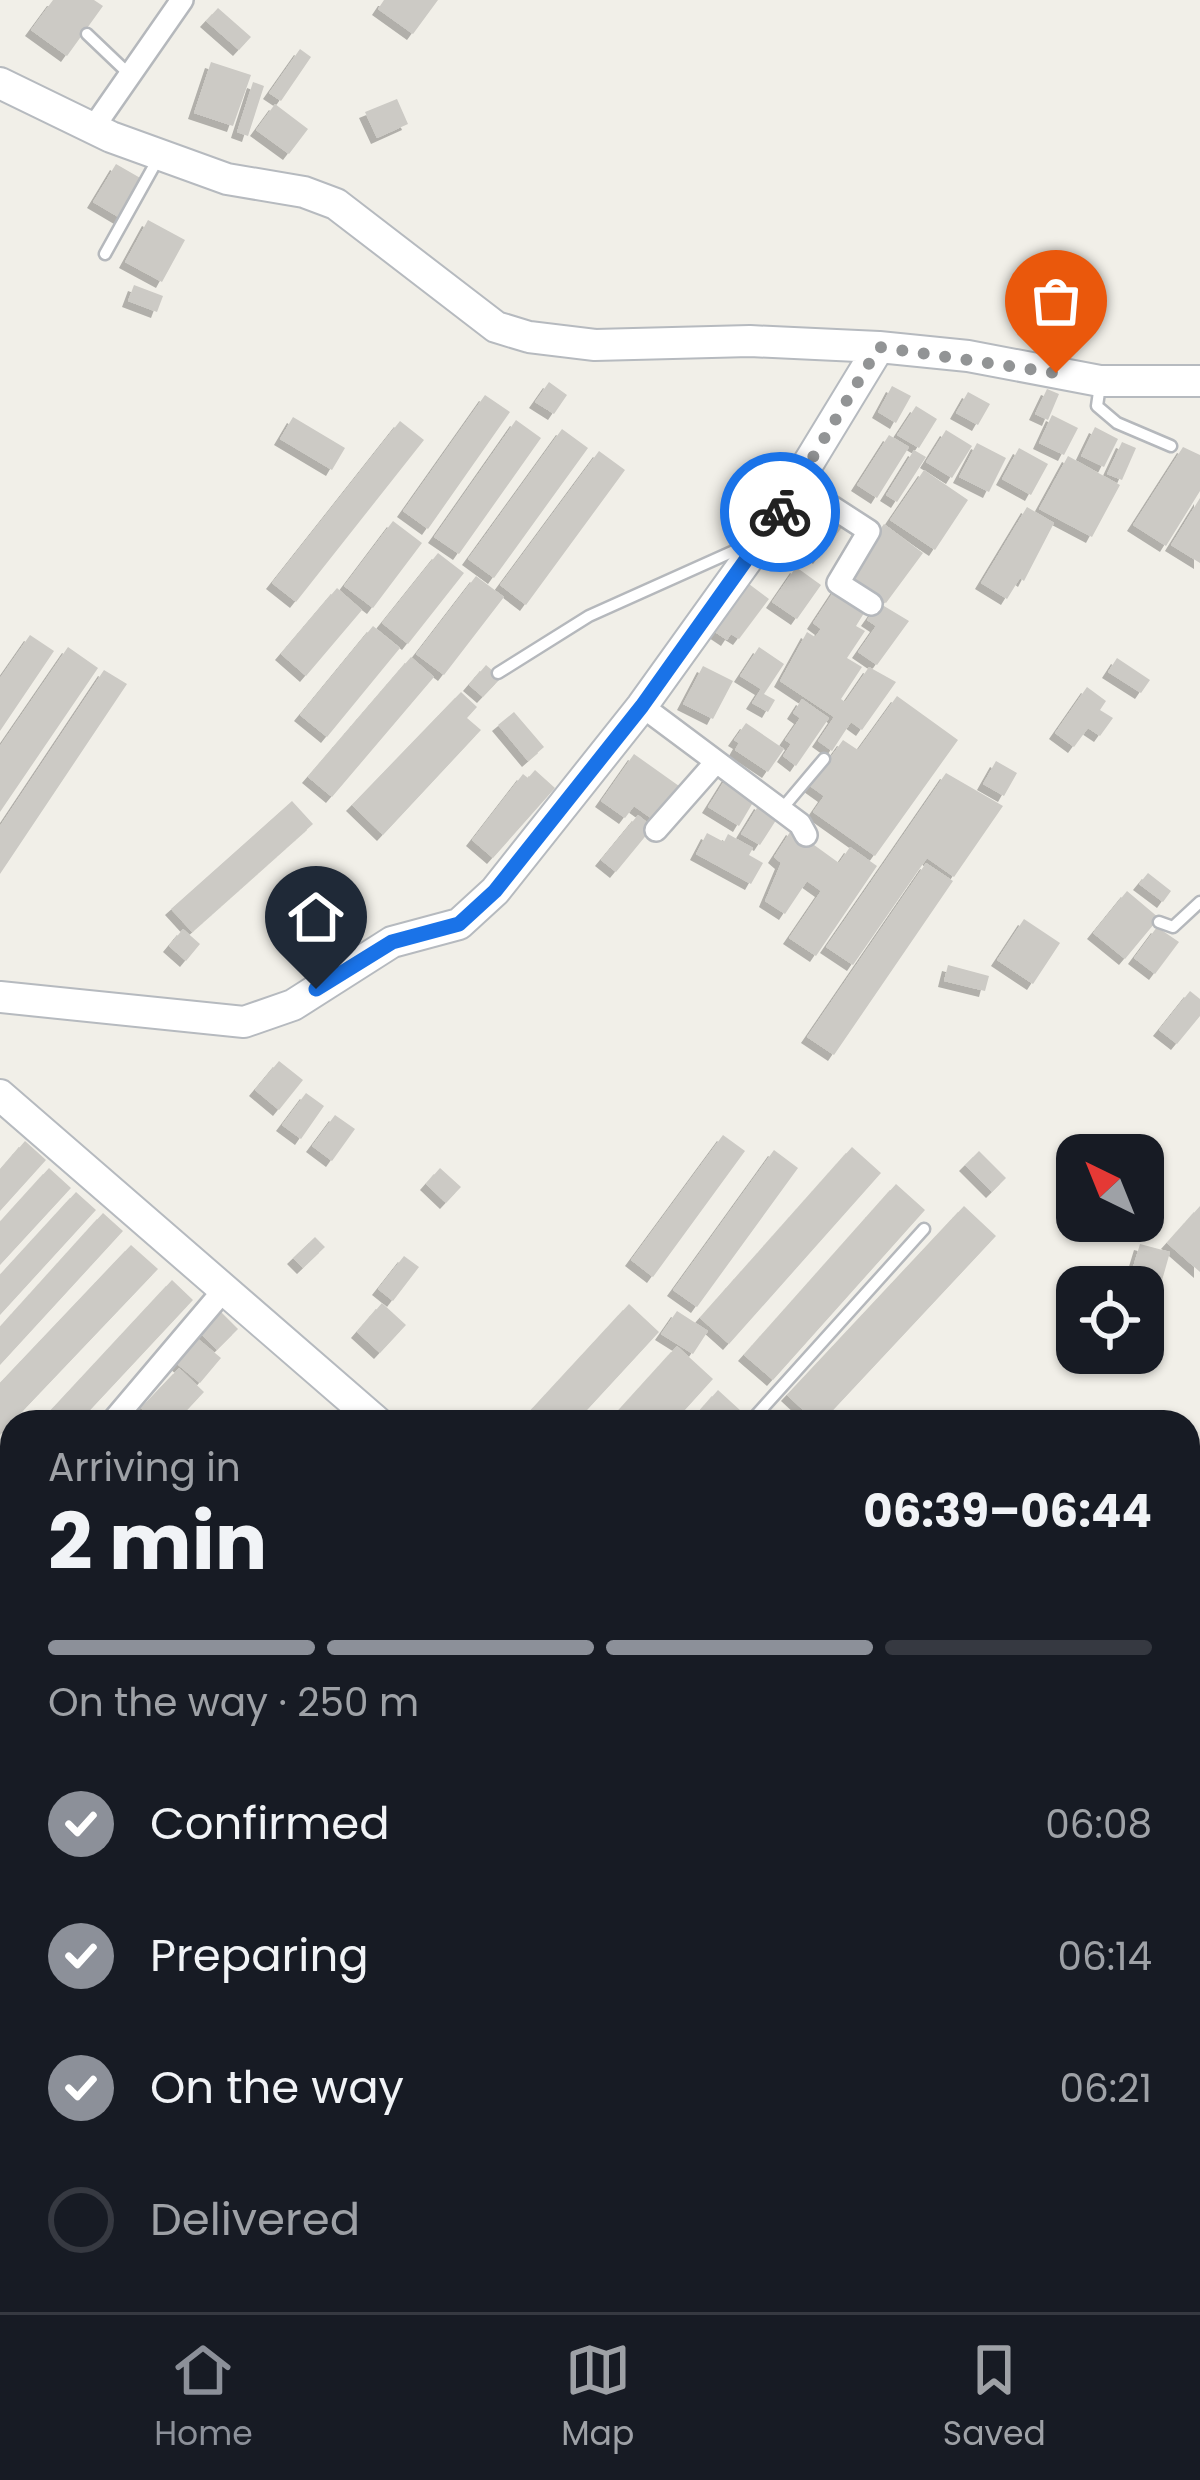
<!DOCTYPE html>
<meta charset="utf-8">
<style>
:root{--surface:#171b24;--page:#20242c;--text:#f1f3f6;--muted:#9ea1a6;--line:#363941;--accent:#8c9099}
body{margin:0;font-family:Poppins,sans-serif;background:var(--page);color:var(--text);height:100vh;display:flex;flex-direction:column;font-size:45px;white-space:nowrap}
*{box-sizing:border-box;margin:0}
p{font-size:39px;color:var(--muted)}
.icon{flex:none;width:66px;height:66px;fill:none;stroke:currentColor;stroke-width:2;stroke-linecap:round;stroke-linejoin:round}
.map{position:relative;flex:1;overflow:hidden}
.sheet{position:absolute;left:0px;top:1410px;width:1200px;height:903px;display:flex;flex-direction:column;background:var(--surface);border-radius:36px 36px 0 0;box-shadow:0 3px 9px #0004}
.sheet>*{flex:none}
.needle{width:78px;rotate:317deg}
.controls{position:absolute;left:1056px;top:1134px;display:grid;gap:24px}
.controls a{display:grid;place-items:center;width:108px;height:108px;border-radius:24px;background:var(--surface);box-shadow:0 3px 9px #0004;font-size:60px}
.pin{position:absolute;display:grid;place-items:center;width:102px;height:102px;color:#fff;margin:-123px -51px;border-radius:50% 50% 50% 0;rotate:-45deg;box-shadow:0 0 12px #0007}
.pin .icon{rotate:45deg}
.courier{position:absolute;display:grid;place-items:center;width:120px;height:120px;margin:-60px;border:9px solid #1a73e8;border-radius:50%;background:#fff;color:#222;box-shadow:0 3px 15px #0007}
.head em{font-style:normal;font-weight:700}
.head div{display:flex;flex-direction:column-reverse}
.head{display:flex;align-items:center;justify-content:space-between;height:204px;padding:0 48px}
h1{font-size:78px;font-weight:700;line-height:90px}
.bar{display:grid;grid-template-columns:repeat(4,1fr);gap:18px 12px;align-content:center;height:144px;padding:0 48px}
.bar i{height:15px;border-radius:9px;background:var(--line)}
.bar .active{background:var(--accent)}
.bar p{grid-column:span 4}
ol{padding:0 48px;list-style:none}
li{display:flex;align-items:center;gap:36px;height:132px}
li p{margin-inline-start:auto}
li .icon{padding:12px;border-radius:50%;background:var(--accent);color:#fff;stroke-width:4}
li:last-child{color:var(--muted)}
li i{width:66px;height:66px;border:6px solid var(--line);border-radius:50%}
.tab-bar{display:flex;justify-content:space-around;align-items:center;height:168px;border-top:3px solid var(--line);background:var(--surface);font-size:33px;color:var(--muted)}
.tab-bar a{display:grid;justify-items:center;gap:6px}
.tab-bar .active{color:var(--accent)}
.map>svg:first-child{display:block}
.building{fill:#cccac5;filter:url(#shadow)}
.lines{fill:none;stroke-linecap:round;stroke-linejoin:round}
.lane-casing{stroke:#b5b8bc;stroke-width:15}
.street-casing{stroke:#b5b8bc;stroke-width:26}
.secondary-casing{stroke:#b6babf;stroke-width:34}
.lane{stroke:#fff;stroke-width:10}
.street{stroke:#fff;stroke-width:21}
.secondary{stroke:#fff;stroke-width:30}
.done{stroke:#929495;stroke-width:12;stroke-dasharray:0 21.6}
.route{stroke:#1a73e8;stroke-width:15}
</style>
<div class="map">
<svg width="1200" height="2312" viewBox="0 0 1200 2312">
<defs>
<filter id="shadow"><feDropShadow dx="-6" dy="6" stdDeviation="0" flood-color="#0004"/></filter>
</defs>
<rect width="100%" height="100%" fill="#f1efe8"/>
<!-- building -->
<path class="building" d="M53,0H94L103,6L67,56L31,30Z
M384,0H438L413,34L378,9Z
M218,8L251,37L239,50L206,21Z
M300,49L311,57L281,101L269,93Z
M211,62L251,75L233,126L194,113Z
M253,82L264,86L248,136L237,132Z
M397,99L408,124L377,138L365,112Z
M275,104L308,129L289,154L256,130Z
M116,164L142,179L120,218L93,202Z
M148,220L185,240L162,282L125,262Z
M134,285L163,296L157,312L128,301Z
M549,382L567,395L554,414L535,402Z
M892,386L911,396L896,423L878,412Z
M1047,389L1059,394L1048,420L1035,414Z
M968,392L990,404L978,425L956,413Z
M485,395L510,412L428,529L403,511Z
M916,406L937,419L919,448L897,435Z
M1052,415L1078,428L1064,455L1039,443Z
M293,417L345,448L332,470L280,439Z
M516,420L541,438L459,554L434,537Z
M400,421L424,440L296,602L272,583Z
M1095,427L1118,439L1104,467L1081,456Z
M562,429L588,448L494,578L468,559Z
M946,430L972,446L952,478L926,462Z
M889,435L909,447L877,498L857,485Z
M1122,442L1136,448L1122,480L1107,474Z
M977,443L1006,458L989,492L959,477Z
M1183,447L1200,455V491L1166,546L1133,525Z
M1019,448L1048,464L1031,495L1002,479Z
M914,450L926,457L897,502L886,495Z
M599,451L625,470L526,605L500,585Z
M1068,456L1120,485L1092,537L1039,509Z
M924,470L968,500L935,550L890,520Z
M1200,498V563L1171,545Z
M823,501L848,519L819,558L795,540Z
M1027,507L1054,523L1024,581L1020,578L1007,599L981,583Z
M393,521L422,543L373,608L344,586Z
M884,524L923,553L886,603L846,575Z
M438,553L464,573L408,644L382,623Z
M796,567L821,585L797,619L772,602Z
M476,576L504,597L444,675L416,654Z
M745,581L769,599L739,639L731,634L727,640L715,632L719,626L715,622Z
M838,585L869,605L856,626L865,631L847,658L862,667L841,699L845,702L869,667L896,682L862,730L851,722L832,751L818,741L834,717L780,681L807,632L815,637L821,629L813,623Z
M337,588L362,610L306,676L281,654Z
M879,603L909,621L877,665L858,652L876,626L867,620Z
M373,626L400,648L327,737L300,715Z
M30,635L54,651L0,731V678Z
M68,647L98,668L0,812V746Z
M759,647L784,664L764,694L775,700L768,712L752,703L761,689L740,676Z
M411,657L434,677L332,797L308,777Z
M1117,658L1150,680L1141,693L1108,672Z
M486,665L501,678L483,697L469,685Z
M703,666L733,681L713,719L683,704Z
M104,670L127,684L0,874V826Z
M1087,687L1106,701L1100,710L1113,718L1100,736L1088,728L1074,747L1055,733Z
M461,692L477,707L467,718L481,730L383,835L352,805Z
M897,696L958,740L875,856L813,812L824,796L810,786L843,740L858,750Z
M802,699L829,718L796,766L783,756L791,744L785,740L800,718L793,713Z
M514,712L544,747L528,761L498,725Z
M746,723L784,749L768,772L735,750L739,743L734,740Z
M634,754L679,786L655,821L634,806L625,818L601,801Z
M996,761L1017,773L1004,796L983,784Z
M535,770L555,788L493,858L472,840L523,774L528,778Z
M946,773L1003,806L954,877L927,858L853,965L826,947Z
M728,775L758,794L739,826L708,807Z
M292,801L313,824L192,932L171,909Z
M760,803L780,814L760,845L741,834Z
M638,815L653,827L616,872L601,860Z
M792,829L839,863L850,847L877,866L816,956L789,938L821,891L807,881L785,914L765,901L781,863L774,857Z
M707,833L724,842L728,834L753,848L749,855L763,863L751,884L696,854Z
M926,863L953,881L834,1055L807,1037Z
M1148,873L1171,891L1163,902L1139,884Z
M1127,891L1159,918L1125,959L1093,933Z
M1024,919L1060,943L1033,984L997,960Z
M1157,927L1179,942L1155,974L1134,958Z
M183,929L200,944L186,961L169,946Z
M948,965L989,976L985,991L944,981Z
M1190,991L1200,999V1016L1177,1044L1159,1030Z
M279,1061L303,1080L279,1110L255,1090Z
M306,1093L324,1106L301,1139L282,1125Z
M335,1115L355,1129L332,1161L312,1146Z
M723,1135L745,1151L653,1277L631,1260Z
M25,1141L46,1160L0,1211V1170Z
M852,1147L881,1173L729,1344L700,1318Z
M774,1150L798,1168L697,1307L673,1290Z
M979,1151L1006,1178L992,1192L965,1165Z
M49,1168L71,1188L0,1265V1222Z
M440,1168L461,1187L446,1203L426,1184Z
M896,1184L925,1210L773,1380L744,1355Z
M76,1192L96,1210L0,1315V1275Z
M964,1206L996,1236L822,1422H816L787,1395Z
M1200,1206V1272L1167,1243Z
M103,1213L123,1231L0,1365V1327Z
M315,1237L325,1247L303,1268L293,1258Z
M1140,1244L1170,1252L1154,1309L1143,1306V1287H1127Z
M131,1245L158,1269L0,1435V1383Z
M404,1256L419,1267L393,1301L378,1289Z
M172,1280L193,1300L79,1422H40Z
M382,1303L406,1325L380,1353L357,1332Z
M629,1304L659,1332L576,1422H520Z
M677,1311L708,1331L693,1354L661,1334Z
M221,1312L238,1329L217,1350L201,1334Z
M197,1338L221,1358L200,1383L176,1363Z
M677,1346L713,1379L674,1422H608Z
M179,1368L204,1392L176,1422H156L141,1408Z
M718,1390L753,1422H690Z
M12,1452V1493L0,1506V1464Z
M1200,1535V1609L1188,1624V1573L1198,1560L1188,1550Z
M1200,1728V1760L1188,1773V1741Z
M1200,1777V1809L1188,1822V1790Z
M1200,1830V1861L1188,1874V1843Z
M239,2301H309L293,2312H247Z
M327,2301H380L366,2312H314Z
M387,2301H414L422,2312H373Z"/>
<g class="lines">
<!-- lane casing -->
<g class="lane-casing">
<path id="lane" d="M87,34L130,75
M105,254L159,157
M1100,385L1097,406L1117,423L1171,446
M498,673L589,616L745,546
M781,810L824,759
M1159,922L1173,927L1200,902
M750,1422L924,1229
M1188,2192L1200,2180"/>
</g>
<!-- street casing -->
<g class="street-casing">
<path id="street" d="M93,128L182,0
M798,485L869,531L838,583L871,604
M642,706L800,824L806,835
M656,830L716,762
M112,1422L223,1291
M0,1558L12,1543
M472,2301L482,2312"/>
</g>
<!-- secondary casing -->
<g class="secondary-casing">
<path id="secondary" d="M0,83L111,137L227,179L304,192L336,204L496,327L529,337L595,345L750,341L879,347L968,356L1100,381H1200
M0,997L244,1022L293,1005L392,942L459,924L495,891L642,706L764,536L879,347
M0,1095L377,1422
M1164,2301L1177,2312"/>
</g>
<!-- lane -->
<use href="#lane" class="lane"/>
<!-- street -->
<use href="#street" class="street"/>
<!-- secondary -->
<use href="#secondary" class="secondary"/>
</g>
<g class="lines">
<!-- done -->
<path class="done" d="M780,512L879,347L1056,373"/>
<!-- route -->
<path class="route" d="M316,989L392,942L459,924L495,891L642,706L780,512"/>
</g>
</svg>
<div class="controls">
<a><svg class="needle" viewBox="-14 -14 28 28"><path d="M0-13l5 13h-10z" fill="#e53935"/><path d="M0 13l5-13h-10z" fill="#9ea1a6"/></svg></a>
<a><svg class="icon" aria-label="locate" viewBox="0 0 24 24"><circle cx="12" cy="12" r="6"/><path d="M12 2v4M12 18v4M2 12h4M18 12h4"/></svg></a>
</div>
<div class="pin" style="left:1056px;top:373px;background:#ea580c"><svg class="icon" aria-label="bag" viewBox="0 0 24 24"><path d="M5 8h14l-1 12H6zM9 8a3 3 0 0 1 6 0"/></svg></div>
<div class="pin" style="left:316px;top:989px;background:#1f2937"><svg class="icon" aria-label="home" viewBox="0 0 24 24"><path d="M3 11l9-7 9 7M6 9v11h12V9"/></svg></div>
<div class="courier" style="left:780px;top:512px"><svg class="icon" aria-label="bike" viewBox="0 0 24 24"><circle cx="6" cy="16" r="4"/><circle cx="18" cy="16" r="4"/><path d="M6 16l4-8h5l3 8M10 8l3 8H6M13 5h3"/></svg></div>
<section class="sheet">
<div class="head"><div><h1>2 min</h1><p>Arriving in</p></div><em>06:39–06:44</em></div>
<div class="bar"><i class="active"></i><i class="active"></i><i class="active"></i><i></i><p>On the way · 250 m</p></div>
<ol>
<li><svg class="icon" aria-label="check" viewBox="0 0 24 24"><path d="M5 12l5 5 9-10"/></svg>Confirmed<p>06:08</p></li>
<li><svg class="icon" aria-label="check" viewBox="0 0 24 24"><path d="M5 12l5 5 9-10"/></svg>Preparing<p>06:14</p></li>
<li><svg class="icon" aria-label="check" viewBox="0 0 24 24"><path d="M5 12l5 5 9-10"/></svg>On the way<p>06:21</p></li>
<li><i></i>Delivered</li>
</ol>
</section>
</div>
<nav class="tab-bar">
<a class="active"><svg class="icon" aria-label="home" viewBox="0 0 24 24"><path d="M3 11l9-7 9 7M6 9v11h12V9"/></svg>Home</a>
<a><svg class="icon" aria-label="map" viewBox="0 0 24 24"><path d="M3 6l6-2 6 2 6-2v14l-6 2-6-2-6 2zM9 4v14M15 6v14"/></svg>Map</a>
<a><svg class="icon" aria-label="saved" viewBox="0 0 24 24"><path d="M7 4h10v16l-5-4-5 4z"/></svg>Saved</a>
</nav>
